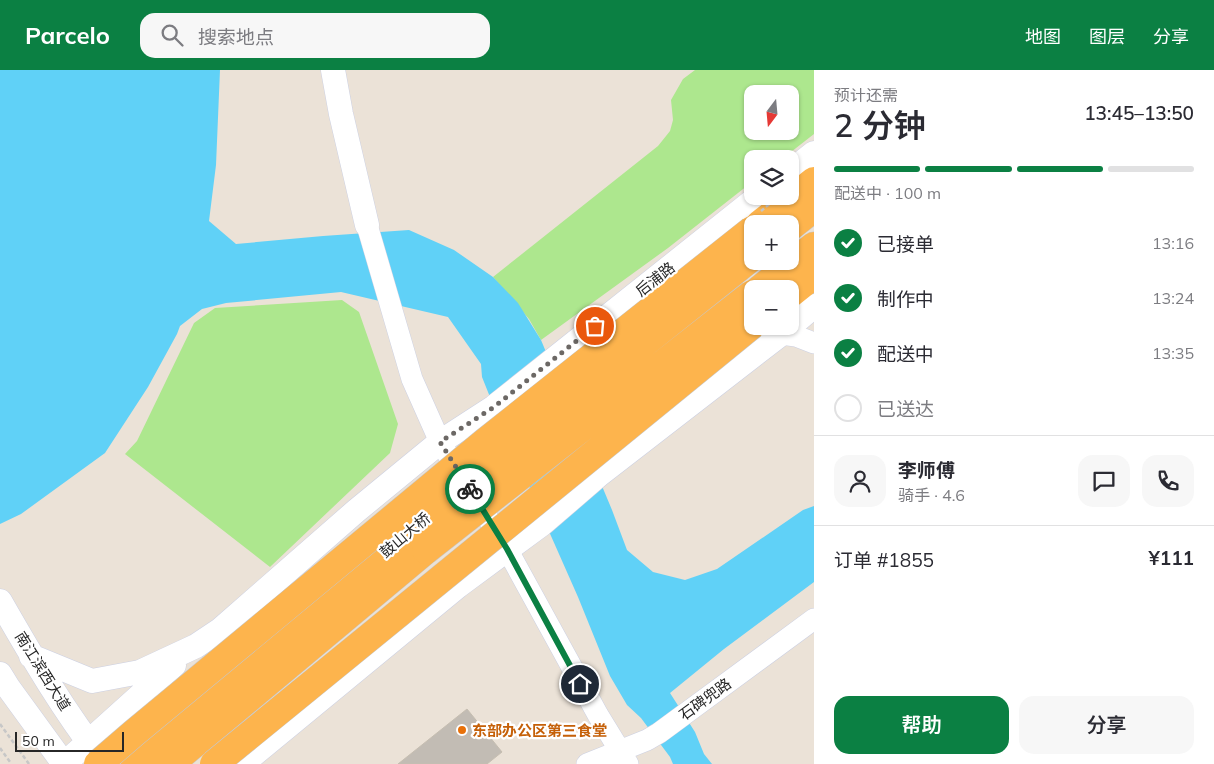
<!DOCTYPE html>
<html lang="zh">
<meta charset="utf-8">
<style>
:root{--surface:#fff;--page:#f7f7f7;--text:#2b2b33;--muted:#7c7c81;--line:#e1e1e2;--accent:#0b8043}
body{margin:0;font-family:Mulish,"Noto Sans SC",sans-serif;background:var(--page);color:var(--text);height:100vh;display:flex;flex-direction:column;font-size:19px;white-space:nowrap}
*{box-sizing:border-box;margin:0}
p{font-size:16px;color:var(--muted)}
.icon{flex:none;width:28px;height:28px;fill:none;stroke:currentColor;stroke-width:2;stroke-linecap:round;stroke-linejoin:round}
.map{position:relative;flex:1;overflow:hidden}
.sheet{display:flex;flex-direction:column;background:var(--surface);width:400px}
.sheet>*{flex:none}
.needle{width:32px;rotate:196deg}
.buttons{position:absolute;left:744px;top:15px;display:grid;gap:10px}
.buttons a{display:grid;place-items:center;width:55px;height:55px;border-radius:10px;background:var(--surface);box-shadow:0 1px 4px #0004;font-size:25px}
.scale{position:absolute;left:15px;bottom:12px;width:109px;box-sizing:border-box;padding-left:5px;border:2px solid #272727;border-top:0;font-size:14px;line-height:18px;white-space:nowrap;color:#272727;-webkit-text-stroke:4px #fff;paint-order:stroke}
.pin{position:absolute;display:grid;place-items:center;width:42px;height:42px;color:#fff;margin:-21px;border:2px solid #fff;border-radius:50%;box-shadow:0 1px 5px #0007}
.courier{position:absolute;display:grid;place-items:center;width:50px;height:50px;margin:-25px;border:4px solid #0b8043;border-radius:50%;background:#fff;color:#222;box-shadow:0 1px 6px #0007}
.head em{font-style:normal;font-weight:600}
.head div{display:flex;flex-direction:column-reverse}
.head{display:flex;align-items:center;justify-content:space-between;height:85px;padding:0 20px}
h1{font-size:32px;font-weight:600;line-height:38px}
.bar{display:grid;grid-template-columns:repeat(4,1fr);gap:8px 5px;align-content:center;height:60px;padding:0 20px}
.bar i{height:6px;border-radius:4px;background:var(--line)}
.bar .current{background:var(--accent)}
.bar p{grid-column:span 4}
.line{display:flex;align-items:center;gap:12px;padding:0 20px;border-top:1px solid var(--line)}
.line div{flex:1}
.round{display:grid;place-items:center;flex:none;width:52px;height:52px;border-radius:15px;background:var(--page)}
ol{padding:0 20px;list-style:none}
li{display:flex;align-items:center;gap:15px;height:55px}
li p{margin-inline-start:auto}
li .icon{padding:5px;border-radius:50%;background:var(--accent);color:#fff;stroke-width:4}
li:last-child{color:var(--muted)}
li i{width:28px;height:28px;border:2px solid var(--line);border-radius:50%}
.action{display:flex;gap:10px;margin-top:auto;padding:10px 20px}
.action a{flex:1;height:58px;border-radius:15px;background:var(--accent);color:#fff;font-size:20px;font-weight:600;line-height:58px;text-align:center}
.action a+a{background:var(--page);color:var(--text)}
header{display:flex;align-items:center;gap:30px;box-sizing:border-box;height:70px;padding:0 25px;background:var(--accent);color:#fff}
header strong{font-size:24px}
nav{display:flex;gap:28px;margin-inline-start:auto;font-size:18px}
.search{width:350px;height:45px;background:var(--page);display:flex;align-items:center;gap:12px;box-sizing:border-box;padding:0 18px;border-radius:15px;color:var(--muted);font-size:19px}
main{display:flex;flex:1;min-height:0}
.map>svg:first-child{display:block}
.green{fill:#ade78e;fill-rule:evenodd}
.water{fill:#60d1f7}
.building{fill:#c2bcb4;stroke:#c6beb1}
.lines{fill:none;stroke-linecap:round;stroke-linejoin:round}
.tertiary-casing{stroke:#ccd0e2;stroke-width:22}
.secondary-casing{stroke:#ccd0e2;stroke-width:25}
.trunk-casing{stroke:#c7c7c7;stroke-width:29}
.path{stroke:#c7c7c7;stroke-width:2.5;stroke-dasharray:4 2.5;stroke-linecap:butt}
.tertiary{stroke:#fff;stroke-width:21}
.secondary{stroke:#fff;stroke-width:24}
.trunk{stroke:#fdb44d;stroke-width:28}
.trunk-bridge-casing{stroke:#c7c7c7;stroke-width:29;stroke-linecap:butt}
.path-bridge{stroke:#c7c7c7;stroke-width:2.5;stroke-dasharray:4 2.5;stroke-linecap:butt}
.trunk-bridge{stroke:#fdb44d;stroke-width:28}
.done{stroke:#6c6865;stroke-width:5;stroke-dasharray:0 9}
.route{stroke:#0b8043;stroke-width:6}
.food-dot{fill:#e8710a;stroke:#fff;stroke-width:2}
.labels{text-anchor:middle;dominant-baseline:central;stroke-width:4.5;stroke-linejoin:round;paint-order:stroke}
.street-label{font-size:15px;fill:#272727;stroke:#fff}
.food-label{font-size:15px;font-weight:bold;fill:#c56008;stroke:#fff;text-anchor:start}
</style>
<header>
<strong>Parcelo</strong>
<div class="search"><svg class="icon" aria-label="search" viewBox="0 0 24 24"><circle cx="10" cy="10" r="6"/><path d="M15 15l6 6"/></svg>搜索地点</div>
<nav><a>地图</a><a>图层</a><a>分享</a></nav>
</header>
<main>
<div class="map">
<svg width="814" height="694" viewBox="0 0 814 694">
<rect width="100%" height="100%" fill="#ebe2d7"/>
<!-- green -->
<path class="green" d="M695,0H814V64L782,89H752V112L668,178L541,270L529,249L493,207L658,76L670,61L673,50L671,30L683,9ZM752,24H790V61H752Z
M342,230L359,242L398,354L390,383L270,497L125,384L137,371L194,253L215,238Z"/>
<!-- water -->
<path class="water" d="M0,0H220L216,95L209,151L236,174L323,166L409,160L454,180L493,207L518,233L541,270L612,440L627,480L653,502L685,510L717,499L803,440L814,436V512L724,579L670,623L695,662L704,684L712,694H673L670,687L641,648L627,635L610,606L578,527L494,337L482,307L481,294L448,247L341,222L226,233L202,239L180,256L177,264L148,317L105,383L21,444L0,454Z"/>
<!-- building -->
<path class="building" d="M467,639L502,682L487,694H398Z"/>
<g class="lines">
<!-- tertiary casing -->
<g class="tertiary-casing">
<path id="tertiary" d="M367,155L412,309L440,372L507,479L598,645L628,694
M781,264L796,266L814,273
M587,694L647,670L659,663L814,549"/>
</g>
<!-- secondary casing -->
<g class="secondary-casing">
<path id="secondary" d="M333,0L341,44L367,155
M790,102L814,83
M0,531C32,587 65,643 105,694
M31,586L92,611L140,602L196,576L220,560L356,441L440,372L494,337L759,126
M0,604L8,617L64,694
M64,694L174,595
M242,694L458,516L542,454L600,404L781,264L814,236"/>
</g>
<!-- trunk casing -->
<g class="trunk-casing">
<path id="trunk" d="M760,154L814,111
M790,157L814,138
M760,219L814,176
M790,224L814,205
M135,694L406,463
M170,694L426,480"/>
</g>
<!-- path -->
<path class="path" d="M0,654L29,694
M0,678L10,692"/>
<!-- tertiary -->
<use href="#tertiary" class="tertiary"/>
<!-- secondary -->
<use href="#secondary" class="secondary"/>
<!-- trunk -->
<use href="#trunk" class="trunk"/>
<!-- trunk-bridge casing -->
<g class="trunk-bridge-casing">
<path id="trunk-bridge" d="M406,463L752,187
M426,480L752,224
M98,694L134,663L485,372L752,160
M214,694L752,255"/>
</g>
<!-- path-bridge -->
<path class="path-bridge" d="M761,141L779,126"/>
<!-- trunk-bridge -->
<use href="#trunk-bridge" class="trunk-bridge"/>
</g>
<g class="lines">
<!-- done -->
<path class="done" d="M470,419L440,372L494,337L595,256"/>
<!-- route -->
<path class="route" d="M470,419L507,479L580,614"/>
</g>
<!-- markers -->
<circle class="food-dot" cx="462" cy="660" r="5"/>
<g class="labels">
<!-- street labels -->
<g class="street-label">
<text transform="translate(655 209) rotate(-38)">后浦路</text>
<text transform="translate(405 465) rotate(-40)">鼓山大桥</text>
<text transform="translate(43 601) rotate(58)">南江滨西大道</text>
<text transform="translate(705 629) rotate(-36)">石碑兜路</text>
</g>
<!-- food labels -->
<g class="food-label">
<text x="472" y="660">东部办公区第三食堂</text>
</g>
</g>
</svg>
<div class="buttons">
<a><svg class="needle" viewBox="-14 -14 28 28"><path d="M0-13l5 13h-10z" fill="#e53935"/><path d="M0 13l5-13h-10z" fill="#7c7c81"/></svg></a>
<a><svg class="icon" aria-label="layers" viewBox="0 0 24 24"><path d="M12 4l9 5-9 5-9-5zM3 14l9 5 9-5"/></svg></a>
<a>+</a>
<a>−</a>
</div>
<div class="scale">50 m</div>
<div class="pin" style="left:595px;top:256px;background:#ea580c"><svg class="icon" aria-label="bag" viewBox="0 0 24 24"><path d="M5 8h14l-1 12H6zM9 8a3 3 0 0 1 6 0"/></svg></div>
<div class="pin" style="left:580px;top:614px;background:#1f2937"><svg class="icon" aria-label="home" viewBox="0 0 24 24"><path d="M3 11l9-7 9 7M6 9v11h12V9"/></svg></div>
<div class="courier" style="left:470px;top:419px"><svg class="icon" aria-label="bike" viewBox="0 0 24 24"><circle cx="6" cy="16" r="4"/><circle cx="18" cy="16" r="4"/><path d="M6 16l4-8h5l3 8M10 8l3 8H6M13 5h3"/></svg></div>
</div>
<section class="sheet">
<div class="head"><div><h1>2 分钟</h1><p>预计还需</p></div><em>13:45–13:50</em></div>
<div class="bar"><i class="current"></i><i class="current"></i><i class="current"></i><i></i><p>配送中 · 100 m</p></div>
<ol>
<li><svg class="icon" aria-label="check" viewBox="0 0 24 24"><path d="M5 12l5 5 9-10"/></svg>已接单<p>13:16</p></li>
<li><svg class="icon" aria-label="check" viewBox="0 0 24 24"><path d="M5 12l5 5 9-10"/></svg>制作中<p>13:24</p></li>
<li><svg class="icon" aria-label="check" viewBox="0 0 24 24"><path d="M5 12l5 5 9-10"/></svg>配送中<p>13:35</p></li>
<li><i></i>已送达</li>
</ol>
<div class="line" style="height:90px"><a class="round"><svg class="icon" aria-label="person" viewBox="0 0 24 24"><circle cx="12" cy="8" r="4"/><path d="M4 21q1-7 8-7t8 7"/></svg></a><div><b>李师傅</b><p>骑手 · 4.6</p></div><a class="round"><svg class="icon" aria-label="chat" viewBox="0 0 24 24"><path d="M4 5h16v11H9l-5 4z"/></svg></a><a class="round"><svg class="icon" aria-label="phone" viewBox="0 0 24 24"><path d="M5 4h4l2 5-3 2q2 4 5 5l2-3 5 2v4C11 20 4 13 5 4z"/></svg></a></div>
<div class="line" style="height:65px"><div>订单 #1855</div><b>¥111</b></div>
<div class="action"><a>帮助</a><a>分享</a></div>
</section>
</main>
